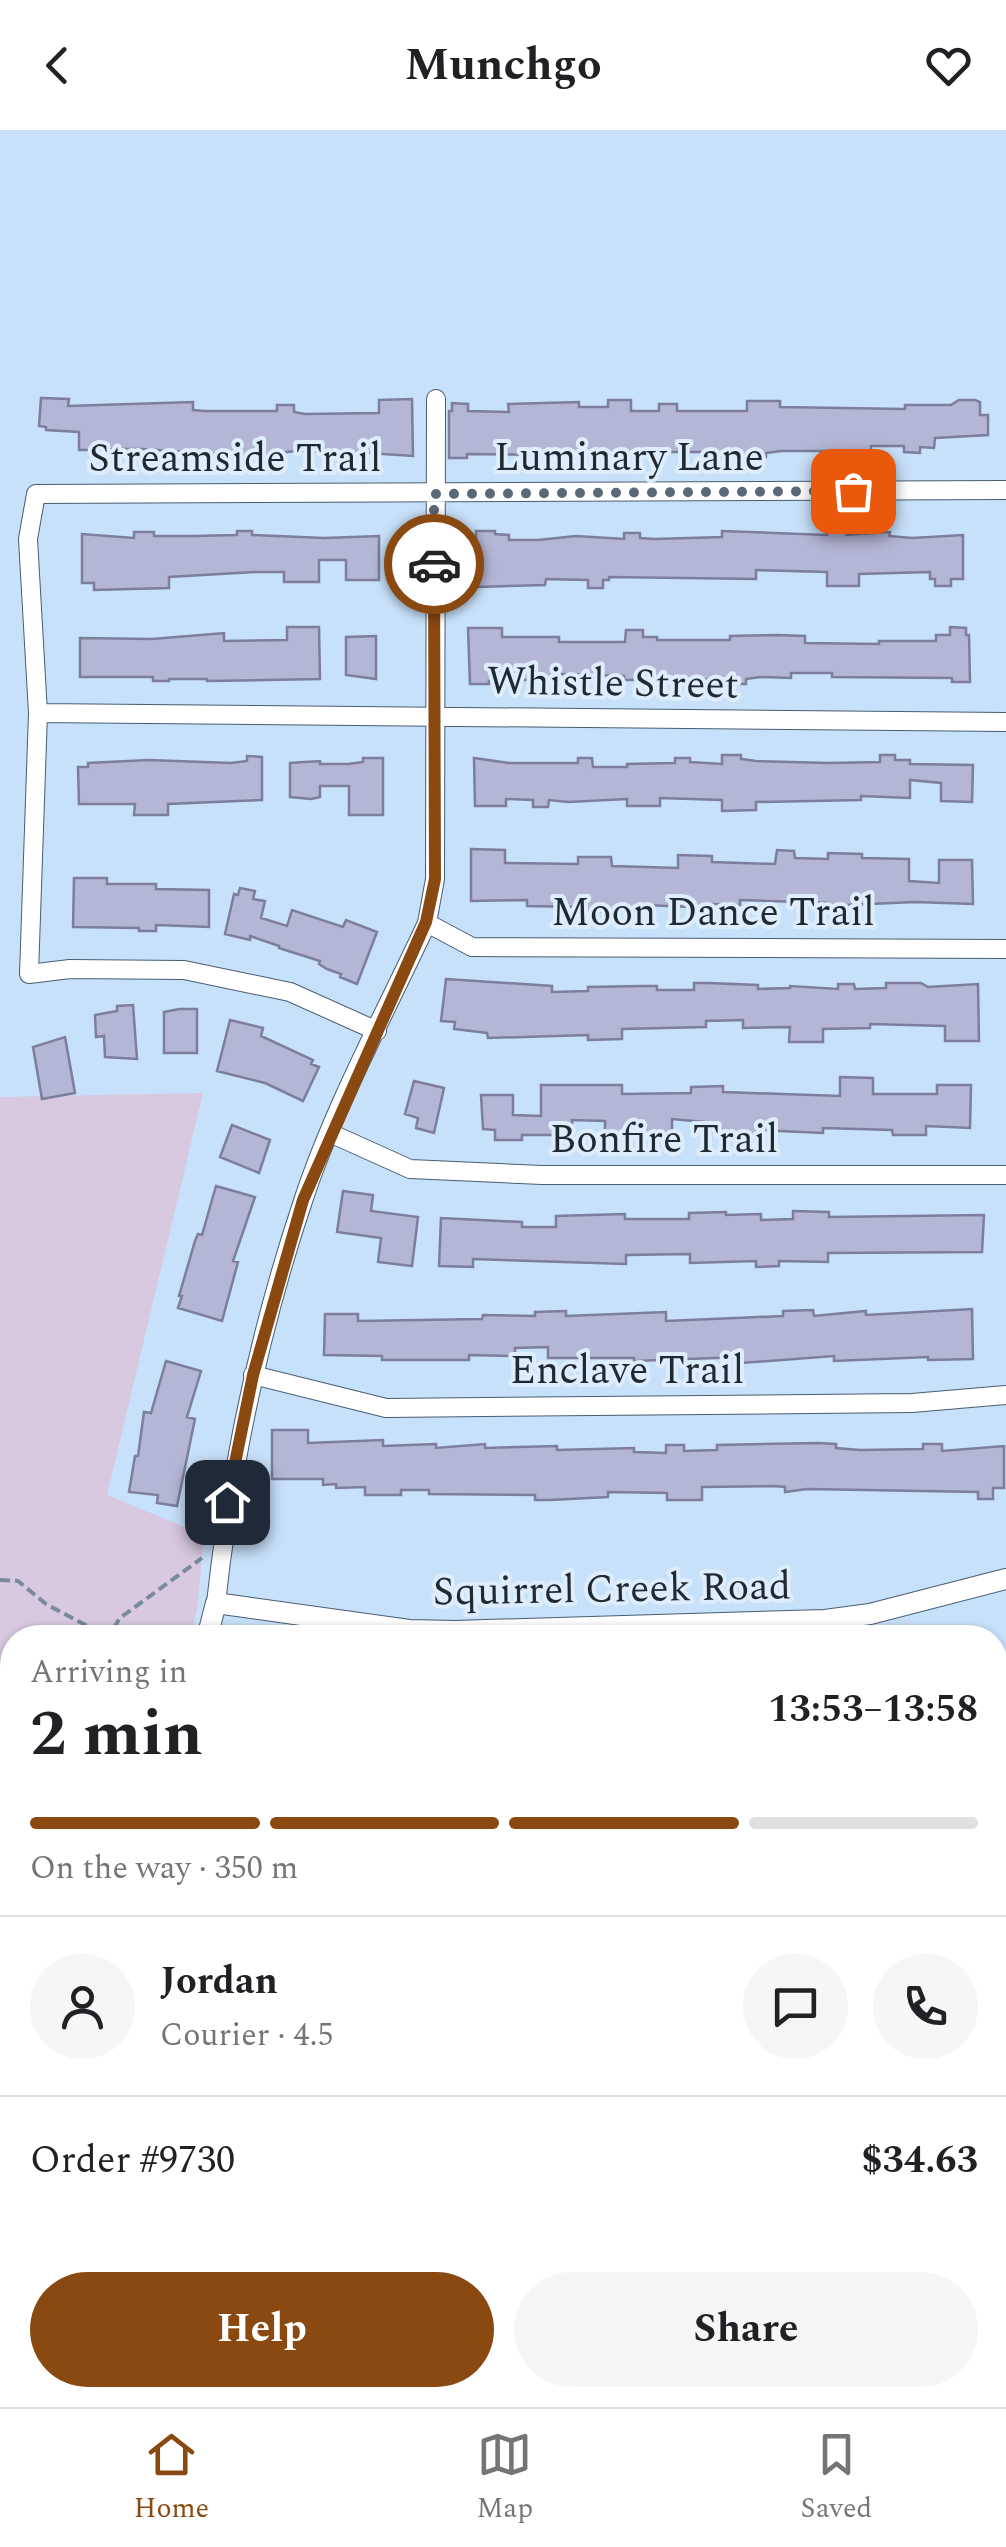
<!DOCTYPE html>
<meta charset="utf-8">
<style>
:root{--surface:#fff;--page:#f6f6f6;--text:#202124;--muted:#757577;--line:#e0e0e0;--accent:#894911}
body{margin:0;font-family:Spectral,serif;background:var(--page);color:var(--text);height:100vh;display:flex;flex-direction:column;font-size:38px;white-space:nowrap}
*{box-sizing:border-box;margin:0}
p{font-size:32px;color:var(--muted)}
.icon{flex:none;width:55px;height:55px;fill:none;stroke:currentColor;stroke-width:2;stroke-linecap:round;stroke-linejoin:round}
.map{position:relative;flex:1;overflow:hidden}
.sheet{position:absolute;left:0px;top:1495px;width:1008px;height:782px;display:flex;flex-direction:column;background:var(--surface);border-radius:40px 40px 0 0;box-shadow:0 2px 8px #0004}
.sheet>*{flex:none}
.pin{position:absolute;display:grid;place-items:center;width:85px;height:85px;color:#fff;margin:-42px;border-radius:20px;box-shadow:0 5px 15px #0006}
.courier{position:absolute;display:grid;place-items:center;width:100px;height:100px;margin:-50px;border:8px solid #894911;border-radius:50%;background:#fff;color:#222;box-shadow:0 2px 12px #0007}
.summary em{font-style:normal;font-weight:700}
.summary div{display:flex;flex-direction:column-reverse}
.summary{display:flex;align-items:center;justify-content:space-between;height:170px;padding:0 30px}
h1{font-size:65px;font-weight:700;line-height:75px}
.bar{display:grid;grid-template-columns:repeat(4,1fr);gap:15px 10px;align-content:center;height:120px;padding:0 30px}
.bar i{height:12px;border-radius:8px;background:var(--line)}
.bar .on{background:var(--accent)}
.bar p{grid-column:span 4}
.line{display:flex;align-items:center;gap:25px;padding:0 30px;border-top:2px solid var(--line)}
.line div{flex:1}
.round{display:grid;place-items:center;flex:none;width:105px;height:105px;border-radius:52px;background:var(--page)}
.button{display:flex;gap:20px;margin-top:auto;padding:20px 30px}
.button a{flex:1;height:115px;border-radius:60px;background:var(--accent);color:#fff;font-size:40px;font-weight:700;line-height:115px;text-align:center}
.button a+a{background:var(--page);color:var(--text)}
header{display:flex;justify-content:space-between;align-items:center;height:130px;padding:0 30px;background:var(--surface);font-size:45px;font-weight:700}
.tab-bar{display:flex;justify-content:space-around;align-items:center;height:140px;border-top:2px solid var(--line);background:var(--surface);font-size:28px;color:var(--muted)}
.tab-bar a{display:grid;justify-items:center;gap:5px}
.tab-bar .on{color:var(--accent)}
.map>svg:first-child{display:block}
.built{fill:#b6d4f2}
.green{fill:#d8c8e0}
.building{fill:#b4b6d5;stroke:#7c7e9a;stroke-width:2.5}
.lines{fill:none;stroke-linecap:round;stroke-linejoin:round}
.minor-casing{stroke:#475d72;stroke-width:20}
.tertiary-casing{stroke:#475d72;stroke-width:22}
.path{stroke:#798b9c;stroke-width:4;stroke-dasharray:10 5;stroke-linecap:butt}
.minor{stroke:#fff;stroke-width:18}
.tertiary{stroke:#fff;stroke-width:20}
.done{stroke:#5a6978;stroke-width:10;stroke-dasharray:0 18}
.route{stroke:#894911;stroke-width:12}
.labels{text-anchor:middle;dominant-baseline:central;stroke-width:8;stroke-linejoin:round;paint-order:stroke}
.street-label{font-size:40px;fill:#1f2932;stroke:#deedfc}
</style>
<header><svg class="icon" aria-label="back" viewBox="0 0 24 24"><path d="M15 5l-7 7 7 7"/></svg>Munchgo<svg class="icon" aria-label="heart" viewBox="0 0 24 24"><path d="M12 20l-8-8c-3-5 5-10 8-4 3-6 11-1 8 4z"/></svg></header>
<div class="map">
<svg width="1006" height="2277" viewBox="0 0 1006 2277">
<rect width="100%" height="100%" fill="#c8e1fa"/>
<!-- built -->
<path class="built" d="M1006,2269V2277H551Z"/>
<!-- green -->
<path class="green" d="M203,963L107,1365L204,1405L197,1481L189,1507L12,1508V1711L0,1700V967Z"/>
<!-- building -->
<path class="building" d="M41,268L69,269L68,276L193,272V280L204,281H277V275H294V282L305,284L379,283V270L412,269L413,326L352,322V326H338V322L296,321L242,327V323L187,325V322L141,319H110V324H94V320H79V302L46,300V297L39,296Z
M608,270H631V281H659V274H677V281H747V271H780V277L905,279V275H951L959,270H975L980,272V285H988V305L935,308L934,318L920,317V323L904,322V316H871V321H781L766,323V327L704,326V322H637L615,323V326L467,324V328H449V281H452V273L468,274V281L509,282L508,274L579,272V277H608Z
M826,400H845L846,405L890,402L889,406L912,408L963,405V449H951V456H935V449H930V442L859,444V456H827V442L756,440V449L609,447V450H603V458H588V450L546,449L545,455L476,457V401H495V404L509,405V410H538L576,406L624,409V403H640V408L655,409L722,407V401L827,405Z
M237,401H252V405L324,408L379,406V450H346V430H319V452H284V442H255L169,447V458L94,460V453H82V404L134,408V402H154V406H194L237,405Z
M287,497H319L320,549L207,551V549H169V551H153V547H80V508L152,509L224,503V511L287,510Z
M950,497L966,498V505H969L970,552H952V548L832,547V543H791V548L760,547L746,549V554H730V549L624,550V546L560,544V547H545V550H504L489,551V554H470L468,498H502V507H559V512H625L626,500H643V507H657V510H730V506L776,505L805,506V513L879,514V511H936V505H950Z
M376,506V549L346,545V507Z
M722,625H741V629L756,631L829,633L880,632V625H895V630H910V634L973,635L972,672L941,671V653L910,650V668L861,666V670L756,672V680L722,681V670L660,668V676H627V669L568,672L549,670L548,677H533V670L506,669V676H475L474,628L509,633H578V628H592L593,637H627V634L675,633V628H690V632L722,634Z
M247,626L262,627V670L168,674V685H134L135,674H79L78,637H88V633L149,630L231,633L247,631Z
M363,628H383V685H349V656H320V667L311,669L290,667V633L320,631V634H348L363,632Z
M471,719L505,720V733L578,734V727H611L612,736L678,738V725L712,726V732L775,734L777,720L794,721L795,728L828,729V723L862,724V728L909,729V751L939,753V730H972L973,774L915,772L847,775V779H829V773L740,770V775L712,774V778L645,775L644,780L578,782V777L527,776V770L471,771Z
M74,748H107V754H156V759L209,760V797L156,795V801H139V798L73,797Z
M240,758L255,761L253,769L265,771L261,788L287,796L292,780L343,797L346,790L377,802L357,854L340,847L341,844L327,839L319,834L320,831L279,818V816L250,806V810L225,804L234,764L238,765Z
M446,849L552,856V862L588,861V857L642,856H657V860H694V853H709L758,855V859L790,858V856L838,859V854H854L855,859L886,858V853H921L928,857L978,854L979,911H945V896L870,894V898L823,899V912H789L790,897L743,898V890L706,891V897L622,899V909L588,910V905L488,908L487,903L454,899L455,892L441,891Z
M133,875L137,929L105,927L104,906L96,907L95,885L117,881V876Z
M179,879H197V923H164V882Z
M230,890L263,898L261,906L313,930L311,934L319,937L303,971L265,953L217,941Z
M65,907L75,963L42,969L33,917Z
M840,947L873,948V964H937V955H971L970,998L926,996V1005H893L892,1000L823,998V1003L759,1000V1004H744L705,1002L704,992L672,989V1002L644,1005L643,1001L605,1003V991L572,990V1005H522V1010H495V1000L483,999L481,965H513V985L541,986V955H622V964L691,963V957L723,956V962L840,966Z
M414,951L444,958L434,1003L416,998L418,988L405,984Z
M232,995L270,1010L259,1043L220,1027Z
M216,1056L255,1067L233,1131L238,1132L222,1191L178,1178L182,1166H179L195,1111L198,1104L202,1105Z
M343,1061L373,1065L371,1081L418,1087L412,1136L378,1132L381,1108L337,1102Z
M793,1081L829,1082V1087L984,1085L982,1122L828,1123V1132L779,1131V1136L756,1137V1131L690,1133V1124L626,1125V1134L473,1129V1137L439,1136L441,1088L522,1092V1097H556V1086L625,1084V1089H689V1083L726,1082V1085L761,1084V1090L793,1089Z
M972,1179L973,1229L928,1230V1227L834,1231V1226L742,1233V1227L634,1231V1228H548V1217L515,1218V1226L469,1225V1230H382V1226L324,1225L325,1184H358V1191L482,1189L483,1185L535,1186V1182L566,1181V1186L666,1182V1191L783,1186V1181L813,1180L814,1186L866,1181V1185Z
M166,1231L201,1241L187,1287L195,1289L177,1376L157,1373L158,1365L129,1362L135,1326H138L144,1282L151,1283Z
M272,1300H308V1313L383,1310V1316L436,1314V1318L485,1314V1318L557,1316V1320L634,1318V1322L666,1323V1315H684V1321L717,1320V1315L818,1313L836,1314V1318L860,1320L923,1319V1314H942V1321L1004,1316V1358H993V1369H978V1362L807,1359L785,1362V1357L773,1356L702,1357V1370H667V1363L608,1362V1367L550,1370H535V1365L429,1364V1360H401V1365H365V1357L336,1358V1354L323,1355V1349H272Z"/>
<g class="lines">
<!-- minor casing -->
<g class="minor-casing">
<path id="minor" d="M38,583L1006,592
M427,793L472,817L1006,819
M377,901L290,862L184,840L70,839L29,844L38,583L28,409L36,364L1006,360
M330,1003L410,1039L542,1045H1006
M253,1245L386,1278L912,1273L1006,1265
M216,1473C231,1336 259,1202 303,1071C334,977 385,883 427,793L435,749L436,269
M995,1637L1006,1634
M995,1877L1006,1875
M0,2017L12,2028
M995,2141H1006
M490,2265L491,2277"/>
</g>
<!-- tertiary casing -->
<g class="tertiary-casing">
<path id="tertiary" d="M207,1508L216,1473L409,1500L455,1501L825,1490L870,1484L1006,1449
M0,1749L12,1737"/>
</g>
<!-- path -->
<path class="path" d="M0,1450L18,1451L46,1474L108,1507L120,1488L202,1428
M0,1559L6,1564L0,1569
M0,1656L12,1660"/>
<!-- minor -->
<use href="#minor" class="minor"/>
<!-- tertiary -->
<use href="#tertiary" class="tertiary"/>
</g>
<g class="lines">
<!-- done -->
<path class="done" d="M434,434V364L853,361"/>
<!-- route -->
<path class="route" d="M227,1372L253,1245L303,1070L426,792L435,749L434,434"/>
</g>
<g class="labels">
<!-- street labels -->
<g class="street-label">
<text x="629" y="328">Luminary Lane</text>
<text x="235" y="329">Streamside Trail</text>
<text transform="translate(613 554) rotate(1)">Whistle Street</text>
<text x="713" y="783">Moon Dance Trail</text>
<text x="664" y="1010">Bonfire Trail</text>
<text x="627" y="1241">Enclave Trail</text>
<text transform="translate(612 1460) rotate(-1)">Squirrel Creek Road</text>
</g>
</g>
</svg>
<div class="pin" style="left:853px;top:361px;background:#ea580c"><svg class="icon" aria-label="bag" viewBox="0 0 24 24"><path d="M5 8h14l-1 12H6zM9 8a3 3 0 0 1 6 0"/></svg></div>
<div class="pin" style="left:227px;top:1372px;background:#1f2937"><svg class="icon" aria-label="home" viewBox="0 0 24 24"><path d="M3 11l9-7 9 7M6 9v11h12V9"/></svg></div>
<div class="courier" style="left:434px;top:434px"><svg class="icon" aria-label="car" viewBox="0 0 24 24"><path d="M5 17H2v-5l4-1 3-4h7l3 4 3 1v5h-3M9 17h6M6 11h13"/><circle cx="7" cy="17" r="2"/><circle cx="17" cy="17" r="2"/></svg></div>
<section class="sheet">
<div class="summary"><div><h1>2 min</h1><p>Arriving in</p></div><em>13:53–13:58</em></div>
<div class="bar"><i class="on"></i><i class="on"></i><i class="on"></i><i></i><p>On the way · 350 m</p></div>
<div class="line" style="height:180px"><a class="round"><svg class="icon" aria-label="person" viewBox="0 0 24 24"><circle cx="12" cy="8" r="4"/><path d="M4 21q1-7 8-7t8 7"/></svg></a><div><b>Jordan</b><p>Courier · 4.5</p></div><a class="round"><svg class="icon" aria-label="chat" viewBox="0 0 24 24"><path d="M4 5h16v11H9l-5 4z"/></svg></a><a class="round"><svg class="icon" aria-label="phone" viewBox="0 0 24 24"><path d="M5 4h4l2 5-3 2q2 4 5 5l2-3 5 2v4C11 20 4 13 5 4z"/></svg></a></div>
<div class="line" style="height:130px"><div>Order #9730</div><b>$34.63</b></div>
<div class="button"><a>Help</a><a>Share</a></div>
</section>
</div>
<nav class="tab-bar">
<a class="on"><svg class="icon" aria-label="home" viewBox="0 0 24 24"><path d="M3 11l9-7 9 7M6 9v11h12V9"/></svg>Home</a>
<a><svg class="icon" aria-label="map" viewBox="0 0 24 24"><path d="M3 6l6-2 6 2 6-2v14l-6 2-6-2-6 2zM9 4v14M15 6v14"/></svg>Map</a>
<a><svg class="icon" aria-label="saved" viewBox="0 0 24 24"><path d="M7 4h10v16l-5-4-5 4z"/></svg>Saved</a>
</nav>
